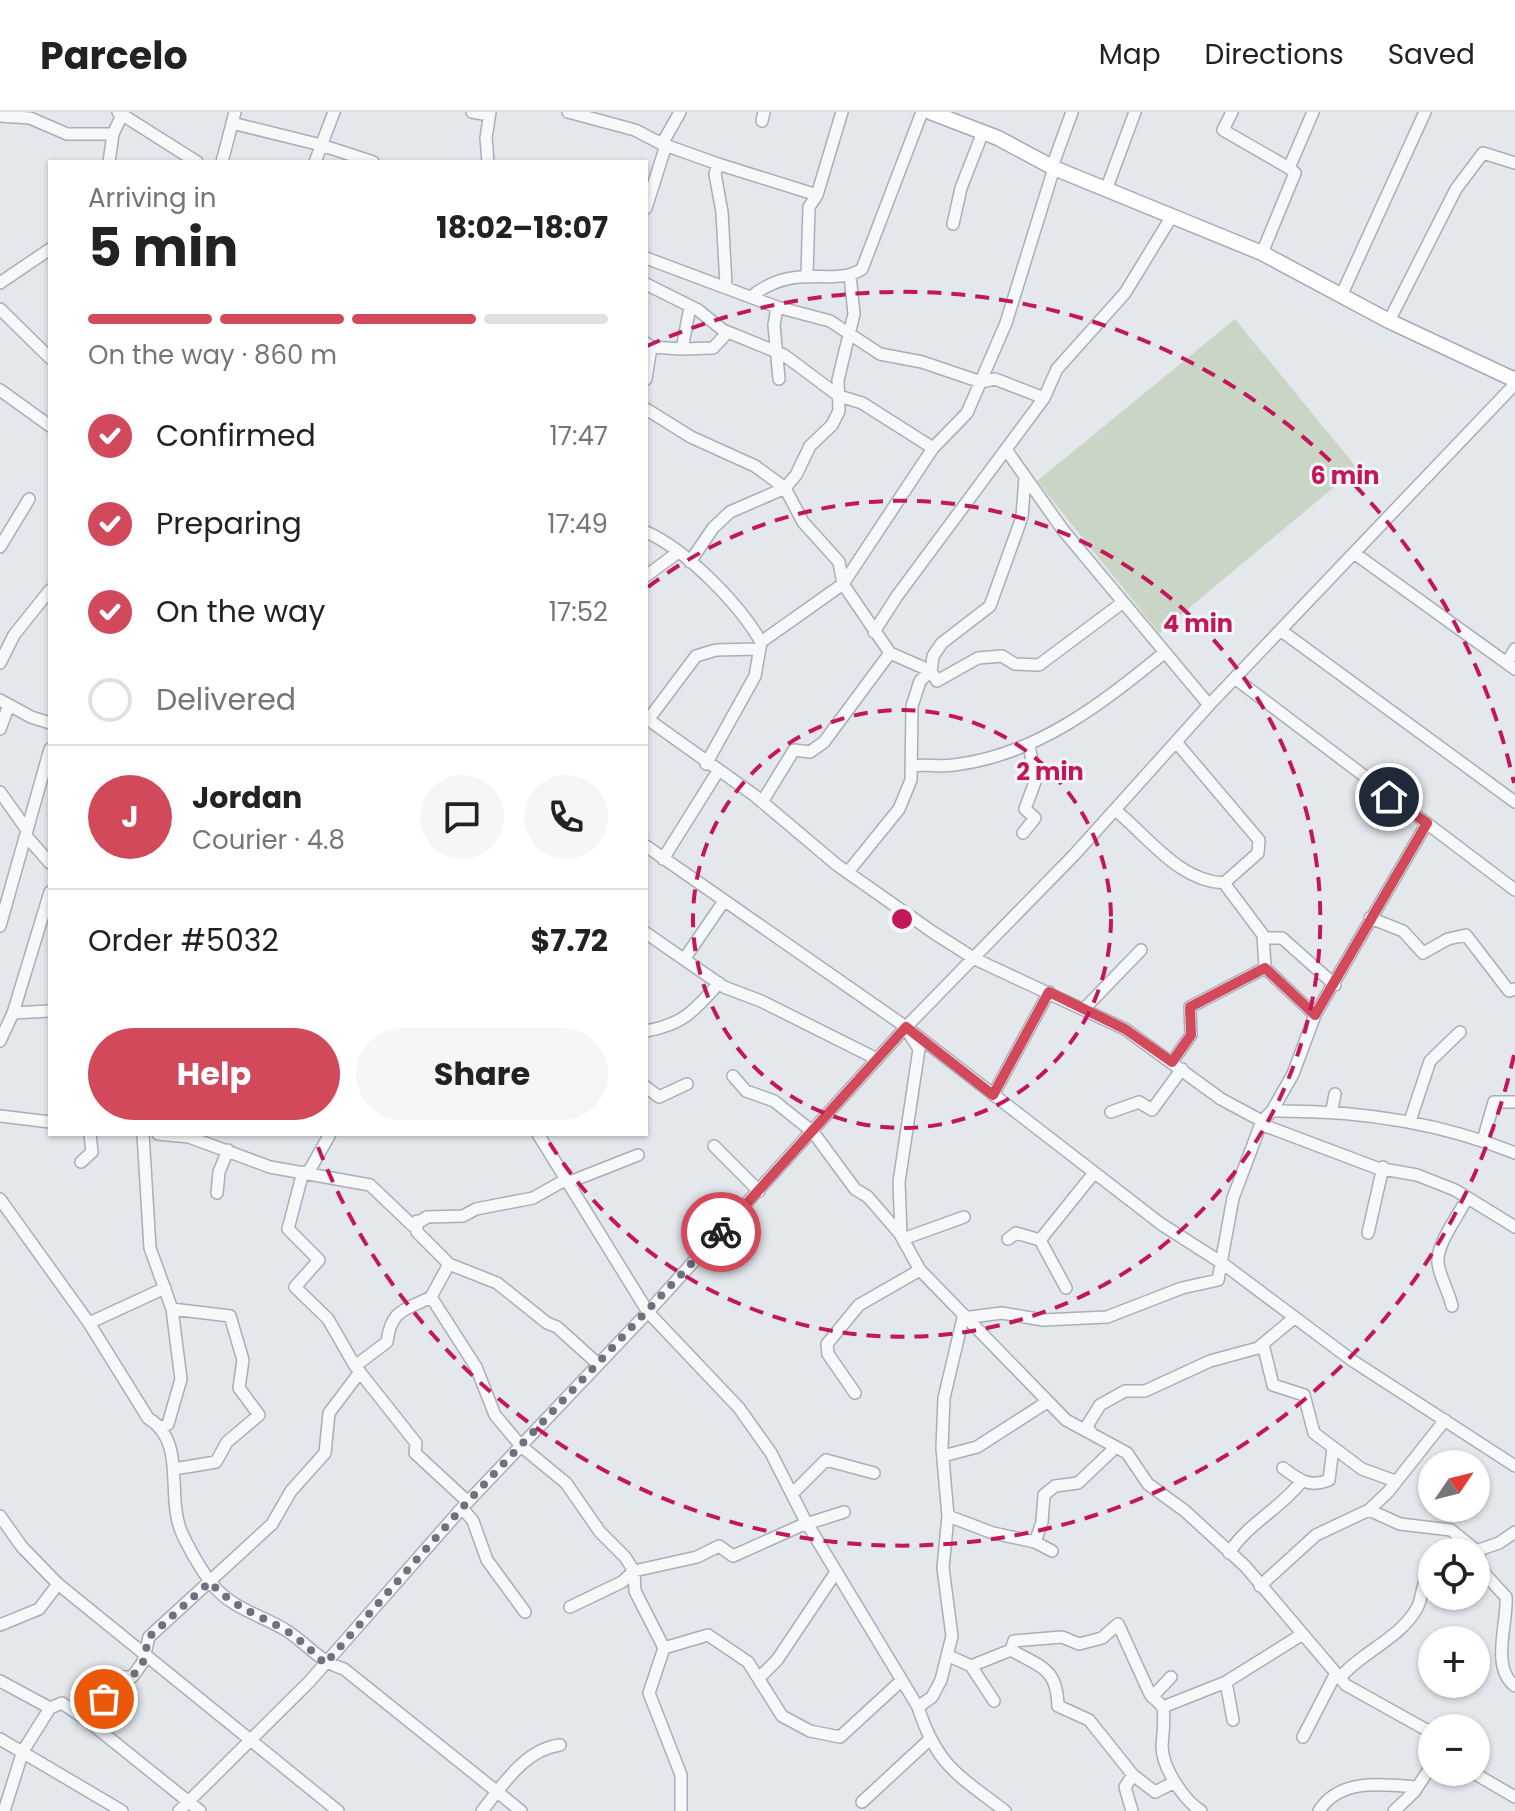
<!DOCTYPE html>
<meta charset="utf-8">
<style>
:root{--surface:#fff;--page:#f6f6f6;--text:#222;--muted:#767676;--line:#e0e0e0;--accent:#d1495b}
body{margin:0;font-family:Poppins,sans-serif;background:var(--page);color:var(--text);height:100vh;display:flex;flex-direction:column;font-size:30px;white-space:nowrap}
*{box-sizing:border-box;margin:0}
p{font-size:26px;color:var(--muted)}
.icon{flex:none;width:44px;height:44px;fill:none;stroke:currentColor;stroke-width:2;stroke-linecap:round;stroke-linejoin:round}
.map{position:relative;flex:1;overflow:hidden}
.side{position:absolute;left:48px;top:48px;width:600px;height:976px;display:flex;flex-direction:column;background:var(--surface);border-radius:0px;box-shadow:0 2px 6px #0004}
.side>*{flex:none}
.needle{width:52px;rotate:55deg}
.buttons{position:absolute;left:1418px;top:1338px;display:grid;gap:16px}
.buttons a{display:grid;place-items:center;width:72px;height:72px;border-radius:50%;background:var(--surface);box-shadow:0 2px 6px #0004;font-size:40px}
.pin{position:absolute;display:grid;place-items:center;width:68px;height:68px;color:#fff;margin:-34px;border:4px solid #fff;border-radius:50%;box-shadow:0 2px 8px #0007}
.courier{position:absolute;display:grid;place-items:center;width:80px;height:80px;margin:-40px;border:6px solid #d1495b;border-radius:50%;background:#fff;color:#222;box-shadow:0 2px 10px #0007}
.headline em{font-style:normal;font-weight:700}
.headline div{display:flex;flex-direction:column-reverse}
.headline{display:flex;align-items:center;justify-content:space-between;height:136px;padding:0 40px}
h1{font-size:52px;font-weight:700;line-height:60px}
.bar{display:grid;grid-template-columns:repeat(4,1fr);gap:12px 8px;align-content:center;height:96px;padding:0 40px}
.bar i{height:10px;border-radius:6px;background:var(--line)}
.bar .on{background:var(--accent)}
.bar p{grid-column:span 4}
.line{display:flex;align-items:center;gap:20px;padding:0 40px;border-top:2px solid var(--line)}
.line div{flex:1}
.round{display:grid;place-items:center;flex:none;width:84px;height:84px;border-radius:42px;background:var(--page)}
ol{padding:0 40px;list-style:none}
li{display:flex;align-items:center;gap:24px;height:88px}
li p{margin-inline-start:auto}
li .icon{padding:8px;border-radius:50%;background:var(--accent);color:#fff;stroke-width:4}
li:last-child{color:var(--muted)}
li i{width:44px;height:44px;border:4px solid var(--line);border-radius:50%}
.cta{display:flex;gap:16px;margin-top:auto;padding:16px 40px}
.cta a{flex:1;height:92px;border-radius:48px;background:var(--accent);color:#fff;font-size:32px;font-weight:700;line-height:92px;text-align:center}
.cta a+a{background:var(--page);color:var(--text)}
header{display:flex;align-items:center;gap:48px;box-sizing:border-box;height:112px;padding:0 40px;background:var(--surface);border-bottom:2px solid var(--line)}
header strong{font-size:38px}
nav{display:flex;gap:44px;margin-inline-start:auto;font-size:28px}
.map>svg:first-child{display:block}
.green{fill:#c9d6c5}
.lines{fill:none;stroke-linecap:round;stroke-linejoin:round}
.minor-casing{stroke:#a9aeb7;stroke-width:14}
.major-casing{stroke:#a3abb8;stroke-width:17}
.minor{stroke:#f7f8fa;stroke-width:11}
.major{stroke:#fff;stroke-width:14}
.done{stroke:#6c737f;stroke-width:8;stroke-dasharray:0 14.4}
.route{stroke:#d1495b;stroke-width:10}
.ring{fill:none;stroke:#c2185b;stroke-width:4;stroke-dasharray:14 10}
.centre{fill:#c2185b;stroke:#f4f6f9;stroke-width:4}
.ring-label{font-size:24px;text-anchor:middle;font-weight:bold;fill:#c2185b;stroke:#f4f6f9;stroke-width:6;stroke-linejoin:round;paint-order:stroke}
</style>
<header>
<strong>Parcelo</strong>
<nav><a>Map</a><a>Directions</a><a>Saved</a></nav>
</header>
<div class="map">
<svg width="1515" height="1699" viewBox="0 0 1515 1699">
<rect width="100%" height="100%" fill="#e4e7ec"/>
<!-- green -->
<path class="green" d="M1235,207L1357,356L1159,521L1037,369Z"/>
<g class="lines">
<!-- minor casing -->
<g class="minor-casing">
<path id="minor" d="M118,0L197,50
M472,0L489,3
M568,0L635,18L662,32L718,52L817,83
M1232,0L1223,18L1289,56
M0,4L30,6L67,22H113
M762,9L764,0
M232,11L321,33L373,50
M662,32L680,0
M109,50L113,22L122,3
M222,50L235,0
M315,50L334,0
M488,50L486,26L490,0
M718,52L715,62L722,100L726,173
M1052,55L1072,0
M1106,78L1135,0
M646,96L666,33
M953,112L961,76L983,20
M1262,141L1295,61L1289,56L1313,0
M646,146L777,195L830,209L880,242L922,250L981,270L995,267L1044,286
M807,162L809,95L817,83L842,0
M0,171L50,137
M646,172L698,198L723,218L784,243L839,284L862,291L933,336
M752,184C796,149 834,176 862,157L922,0
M1341,184L1425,0
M690,195L682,237L713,236L728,220
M777,195L774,213L779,267
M0,197L50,246
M1389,209L1456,77L1483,41L1515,51
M646,231L651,235L646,267
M651,235L682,237
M0,278L50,314
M646,297L691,325L755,354L785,376L803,410L839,450L843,472L890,541L824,630L810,640L794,638L762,690
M1007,339L1063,418L1209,593
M646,420C686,437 740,493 761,530
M0,435L29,387
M1354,441L1515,557
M690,450L713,416L730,400L785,376L796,363L810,334L832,313L839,299L838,268L854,202L850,163
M646,464L677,441
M874,520L897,484L1044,286L1057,257L1125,181L1172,104
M1283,520L1515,690
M890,541L931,559L937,569L978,546L1002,544L1015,552L1039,553L1122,491
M0,551L14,523L50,478
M1507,551L1515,537
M1236,567L1515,778
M0,588L31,605L50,611
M646,606L754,683L837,753L934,821L975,847L1125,917L1221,987L1262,1009L1233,1086L1218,1168L1182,1176L1107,1205L1043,1208L1002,1201L963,1206
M648,608L696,544L716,538L759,537
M0,617L9,593
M1176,630L1259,728L1258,741L1224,771L1263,823L1265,856
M706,652L755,564L761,530L843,472L933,336L967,301L1006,211L1054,56
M911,654C926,652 940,655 954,653C1037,643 1101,592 1164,541
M0,680L27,718
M1115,698C1148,724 1178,769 1224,771
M1023,721L1035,706L1025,697L1036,667L1029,634
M26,724L50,751
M646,734L906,915L1161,1112L1222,1151L1353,1249L1515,1354
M663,747L718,659
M848,760L899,697L911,668L912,594L920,569L931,559L933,544L942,531L990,494L1022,405L1025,365
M1370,806L1403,819L1423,841L1448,827L1466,823L1509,879L1515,877
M0,814L50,637
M646,821L724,875L761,889L877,947
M1263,826H1282L1335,873
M685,846L724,789
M1084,897L1141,838
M13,901L50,899
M646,919C684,912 694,899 719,871
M910,923L919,937L899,1070L901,1124L920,1158L1066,1308L1127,1341L1148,1372L1185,1399L1245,1454L1346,1573L1432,1621
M0,929L13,901L50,780
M1172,950L1191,923L1190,895L1265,856L1315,903
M733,964L746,979L774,989L813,1020L855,1077L868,1085L900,1122
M646,975L659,985L687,972
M993,983L1049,880
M1332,998L1335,982
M1272,999C1356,998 1437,1009 1515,1041
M1111,1000L1139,990L1152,998L1182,957
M0,1004L50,1010
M1262,1009L1272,999L1293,962L1315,903L1427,711
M1410,1009L1430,949L1460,920
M1263,1013L1377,1056L1417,1063L1455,1078L1515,1115
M143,1022L150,1136L172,1197L181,1267L168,1312L162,1315
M158,1022L189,1025L270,1055L370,1073L413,1114L427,1105L463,1104L476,1097L533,1086L565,1068
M538,1022L648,1200L739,1296L771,1341L805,1408L918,1595C937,1654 958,1663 1005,1699
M1483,1028L1494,990H1515
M714,1034L759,1079
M81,1050L92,1040L90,1022
M303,1060L288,1117L319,1148L295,1175L328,1207L355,1254L416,1331L415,1341L468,1390
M308,1061L330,1022
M567,1071L638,1043
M217,1081L219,1060L228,1038
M0,1087L89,1211L148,1306C187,1330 166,1382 181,1419C188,1435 201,1458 212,1472C231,1496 258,1502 284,1517C306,1530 319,1550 344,1557L521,1699
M417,1109V1120L449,1152L497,1171L547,1211L557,1215L598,1252
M1368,1121L1383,1055
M903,1127L964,1105
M1008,1127L1016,1121L1040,1128
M449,1152L431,1185L476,1255L495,1303L521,1334L566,1371L600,1420L625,1445L634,1459L635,1479L664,1536
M1066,1176L1040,1128L1094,1061
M1452,1194C1449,1180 1439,1163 1438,1151C1436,1132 1459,1103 1467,1086
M172,1197L230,1204L243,1248L239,1276L259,1303L227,1330L216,1350L174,1357
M89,1211L165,1176
M1263,1232L1273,1273L1304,1283L1314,1321L1362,1357L1395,1369
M355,1254L387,1230C391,1196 407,1198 431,1185
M855,1281L828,1242L827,1232L859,1193L920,1158
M1092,1322L1087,1314L1100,1293L1125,1279H1145L1210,1249L1258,1236L1294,1206
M943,1344L977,1335L1047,1290
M1283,1356C1299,1368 1309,1376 1329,1368L1333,1336
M792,1382L826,1348L874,1361
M462,1396L473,1409L487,1448L525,1500
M1369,1398L1388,1380L1445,1308
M0,1404L22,1435L58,1472L338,1699
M948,1404L993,1421L1035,1430L1042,1410L1044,1383L1055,1374L1078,1371L1116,1335
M1035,1430L1052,1439
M1473,1440L1499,1431L1515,1420
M1229,1441C1247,1412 1280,1397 1301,1370
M1260,1474L1316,1423L1369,1398L1400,1412L1451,1418L1477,1439L1484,1461L1506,1485C1508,1511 1490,1555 1515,1574
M570,1495L622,1470L634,1459L697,1445L719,1434L733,1444L800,1414L844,1400
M0,1513L39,1497L58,1472
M1011,1538C1040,1555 1057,1555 1058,1594L1089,1608L1133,1663L1155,1680L1173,1671
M947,1543L971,1554L1011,1538L1014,1529L1062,1525L1079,1532L1102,1526L1118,1512L1150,1582L1163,1595
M971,1554L994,1589
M760,1565L777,1548L836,1460
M1340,1566C1361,1540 1400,1527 1417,1496C1424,1483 1419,1473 1432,1462
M0,1569L50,1596
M1226,1570L1233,1608
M1152,1585L1171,1565
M918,1595L932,1585L941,1568L952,1524L943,1456L948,1404L942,1336L944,1286L963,1206
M88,1609L200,1699
M1303,1625L1335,1563
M0,1627L122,1699
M1472,1660L1515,1685
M862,1690L928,1629
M4,1699L23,1639L50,1596L62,1591L88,1609L121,1565H132L143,1550L149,1525L272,1412L291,1379L325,1341L329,1301L360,1260
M179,1699L309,1570L462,1396L648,1200L906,915L1075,742L1209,593L1515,272
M482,1699C502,1674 525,1637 560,1633
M681,1699V1663L649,1581L664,1536L708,1523L748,1550L782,1604L810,1619L840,1625L901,1569
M1132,1699L1125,1675L1133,1663
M1201,1699C1184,1688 1162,1656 1162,1634C1163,1620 1165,1610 1163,1595L1226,1570L1301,1523
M1319,1699C1339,1666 1383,1672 1415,1675
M1394,1699L1414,1680L1432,1653"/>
</g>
<!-- major casing -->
<g class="major-casing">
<path id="major" d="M930,0L998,26L1054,56L1262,141L1389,209L1515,268"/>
</g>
<!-- minor -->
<use href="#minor" class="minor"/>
<!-- major -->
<use href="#major" class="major"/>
</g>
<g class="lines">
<!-- done -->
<path class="done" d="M104,1587L121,1565H132L143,1550L149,1525L210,1470C231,1493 253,1501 280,1515C298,1525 311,1538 325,1552L462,1396L721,1120"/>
<!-- route -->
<path class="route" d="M721,1120L906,915L993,983L1049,880L1125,917L1172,950L1191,923L1190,895L1265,856L1315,903L1427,711L1389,685"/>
</g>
<!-- distance rings -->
<g class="ring">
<circle cx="902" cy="807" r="209"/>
<path d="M648 475A418 418 0 1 1 544 1022"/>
<path d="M1514 943A627 627 0 0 1 315 1027M647 234A627 627 0 0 1 1514 671"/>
</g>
<circle cx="902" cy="807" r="12" class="centre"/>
<g class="ring-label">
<text x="1345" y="372">6 min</text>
<text x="1198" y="520">4 min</text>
<text x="1050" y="668">2 min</text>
</g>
</svg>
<div class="buttons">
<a><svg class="needle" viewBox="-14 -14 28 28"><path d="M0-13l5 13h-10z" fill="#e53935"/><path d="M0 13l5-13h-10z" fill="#767676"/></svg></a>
<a><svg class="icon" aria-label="locate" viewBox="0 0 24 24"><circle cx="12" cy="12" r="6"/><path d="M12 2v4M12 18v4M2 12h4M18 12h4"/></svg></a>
<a>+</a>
<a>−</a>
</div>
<div class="pin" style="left:104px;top:1587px;background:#ea580c"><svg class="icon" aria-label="bag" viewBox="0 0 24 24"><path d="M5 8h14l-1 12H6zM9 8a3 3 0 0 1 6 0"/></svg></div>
<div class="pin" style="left:1389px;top:685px;background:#1f2937"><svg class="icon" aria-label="home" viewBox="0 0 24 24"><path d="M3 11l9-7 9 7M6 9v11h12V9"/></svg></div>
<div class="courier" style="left:721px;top:1120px"><svg class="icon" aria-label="bike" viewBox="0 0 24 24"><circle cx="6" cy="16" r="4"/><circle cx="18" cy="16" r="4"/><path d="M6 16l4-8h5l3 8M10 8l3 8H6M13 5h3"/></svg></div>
<section class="side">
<div class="headline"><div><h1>5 min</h1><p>Arriving in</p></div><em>18:02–18:07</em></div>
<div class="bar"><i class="on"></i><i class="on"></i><i class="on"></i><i></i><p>On the way · 860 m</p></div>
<ol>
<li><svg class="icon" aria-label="check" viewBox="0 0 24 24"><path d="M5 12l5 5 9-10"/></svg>Confirmed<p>17:47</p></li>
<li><svg class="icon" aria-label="check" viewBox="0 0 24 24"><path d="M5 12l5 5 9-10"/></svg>Preparing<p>17:49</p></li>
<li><svg class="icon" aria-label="check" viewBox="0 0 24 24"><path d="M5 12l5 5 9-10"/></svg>On the way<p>17:52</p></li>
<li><i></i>Delivered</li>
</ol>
<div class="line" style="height:144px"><b class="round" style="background:var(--accent);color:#fff">J</b><div><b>Jordan</b><p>Courier · 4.8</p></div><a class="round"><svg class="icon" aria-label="chat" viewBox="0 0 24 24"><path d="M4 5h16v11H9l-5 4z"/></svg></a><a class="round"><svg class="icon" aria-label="phone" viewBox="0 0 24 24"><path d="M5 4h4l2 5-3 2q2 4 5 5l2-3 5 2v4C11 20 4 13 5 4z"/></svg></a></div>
<div class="line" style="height:104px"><div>Order #5032</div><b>$7.72</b></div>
<div class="cta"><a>Help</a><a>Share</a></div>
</section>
</div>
